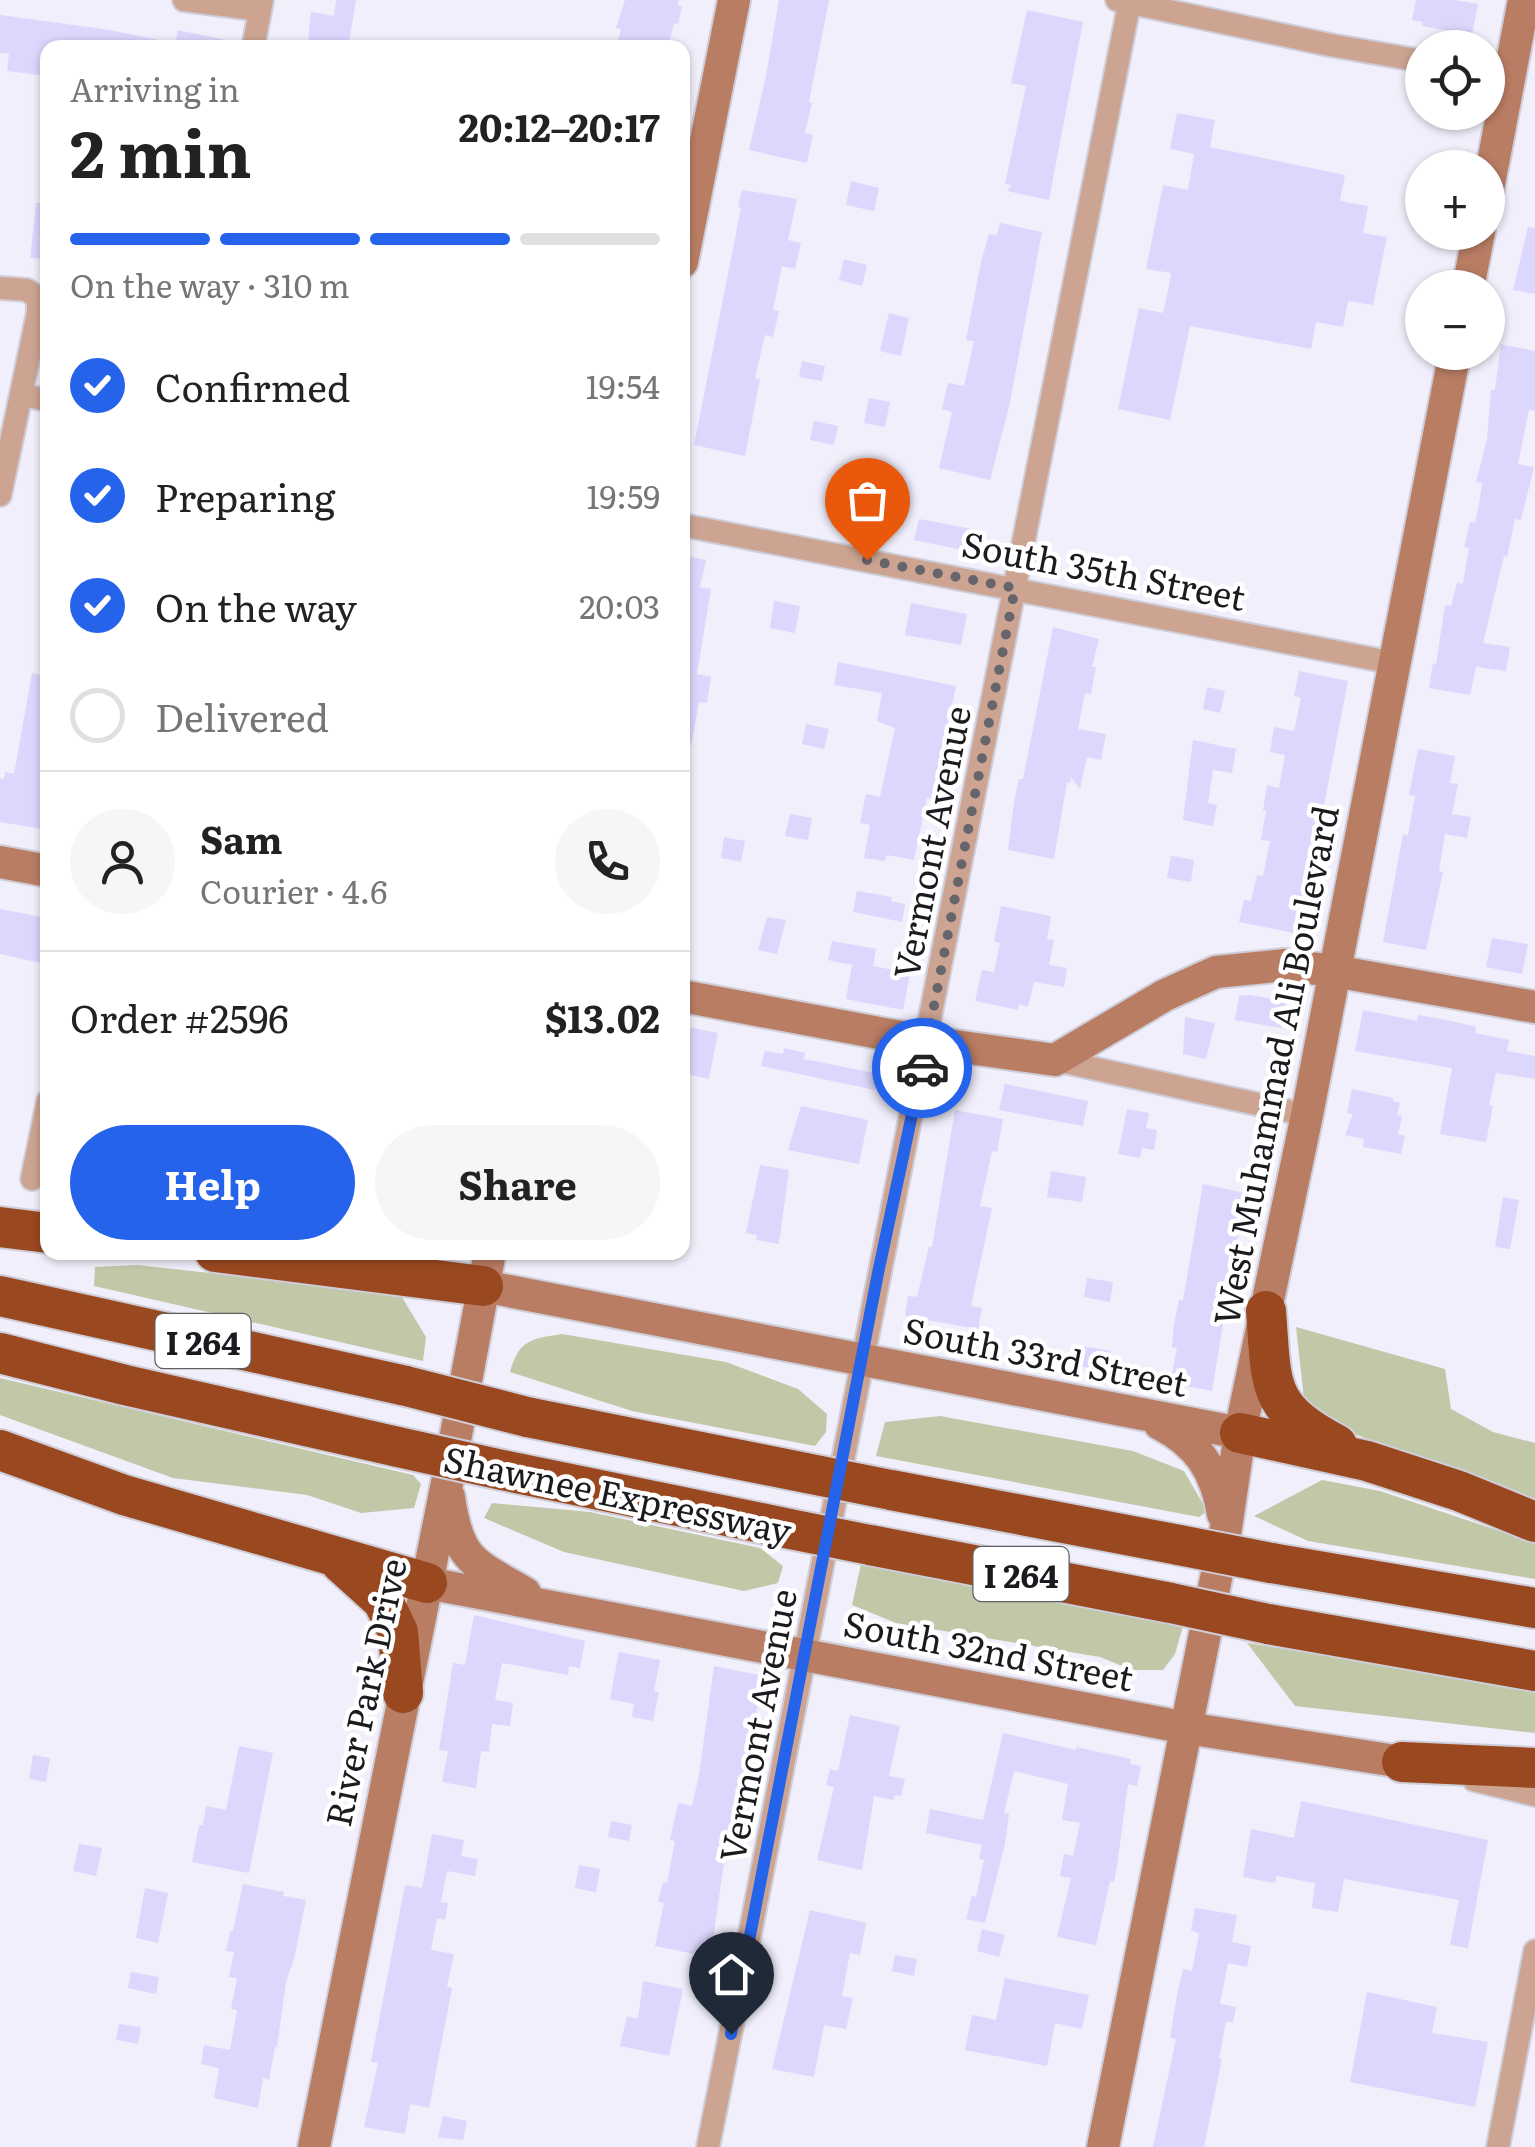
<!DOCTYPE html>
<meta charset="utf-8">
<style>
:root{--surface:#fff;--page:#f6f6f6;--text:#222;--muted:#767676;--line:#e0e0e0;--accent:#2563eb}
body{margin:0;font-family:Literata,serif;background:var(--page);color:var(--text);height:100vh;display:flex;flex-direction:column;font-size:38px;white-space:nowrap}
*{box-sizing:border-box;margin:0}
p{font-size:32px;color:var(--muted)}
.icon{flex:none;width:55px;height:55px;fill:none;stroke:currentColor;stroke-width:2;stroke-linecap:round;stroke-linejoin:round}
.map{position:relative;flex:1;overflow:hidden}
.panel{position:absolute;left:40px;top:40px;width:650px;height:1220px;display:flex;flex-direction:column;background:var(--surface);border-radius:20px;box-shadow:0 2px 8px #0004}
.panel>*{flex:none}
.buttons{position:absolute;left:1405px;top:30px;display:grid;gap:20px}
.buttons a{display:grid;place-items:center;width:100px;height:100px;border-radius:50%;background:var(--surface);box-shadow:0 2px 8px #0004;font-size:50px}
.pin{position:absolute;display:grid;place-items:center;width:85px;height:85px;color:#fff;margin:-102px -42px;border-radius:50% 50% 50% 0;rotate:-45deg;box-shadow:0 0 10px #0007}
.pin .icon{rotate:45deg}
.courier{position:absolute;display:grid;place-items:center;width:100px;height:100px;margin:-50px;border:8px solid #2563eb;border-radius:50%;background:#fff;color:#222;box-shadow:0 2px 12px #0007}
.headline em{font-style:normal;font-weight:700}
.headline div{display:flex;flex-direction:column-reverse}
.headline{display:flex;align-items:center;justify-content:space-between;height:170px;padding:0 30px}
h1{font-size:65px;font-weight:700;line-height:75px}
.bar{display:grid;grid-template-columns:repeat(4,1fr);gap:15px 10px;align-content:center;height:120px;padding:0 30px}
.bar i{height:12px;border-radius:8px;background:var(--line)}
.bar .on{background:var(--accent)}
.bar p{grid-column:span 4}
.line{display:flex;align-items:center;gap:25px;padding:0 30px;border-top:2px solid var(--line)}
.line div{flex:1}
.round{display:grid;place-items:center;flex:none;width:105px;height:105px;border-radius:52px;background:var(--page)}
ol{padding:0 30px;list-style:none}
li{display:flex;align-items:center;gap:30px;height:110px}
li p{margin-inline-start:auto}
li .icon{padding:10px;border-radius:50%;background:var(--accent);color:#fff;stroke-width:4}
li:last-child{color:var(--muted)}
li i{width:55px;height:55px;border:5px solid var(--line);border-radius:50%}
.button{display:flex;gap:20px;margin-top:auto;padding:20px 30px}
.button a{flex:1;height:115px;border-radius:60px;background:var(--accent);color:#fff;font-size:40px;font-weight:700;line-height:115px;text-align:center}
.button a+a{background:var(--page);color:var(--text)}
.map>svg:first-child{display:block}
.green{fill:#c1c8a8}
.building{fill:#dcd7fc}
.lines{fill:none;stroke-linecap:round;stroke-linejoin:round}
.street-casing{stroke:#cecdd8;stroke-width:26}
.secondary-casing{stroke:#cecdd8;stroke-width:36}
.highway-casing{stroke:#cecdd8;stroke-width:44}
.street{stroke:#cda492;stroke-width:22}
.secondary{stroke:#b97d64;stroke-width:32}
.highway{stroke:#9a4820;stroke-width:40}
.highway-bridge-casing{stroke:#cecdd8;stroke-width:44;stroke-linecap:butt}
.highway-bridge{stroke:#9a4820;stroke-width:40}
.done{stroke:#66656c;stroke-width:10;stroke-dasharray:0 18}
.route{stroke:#2563eb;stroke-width:12}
.labels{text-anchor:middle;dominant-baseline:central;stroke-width:9;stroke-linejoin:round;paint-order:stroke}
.shield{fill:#fff;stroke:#5f5f62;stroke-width:2.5}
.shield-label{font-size:32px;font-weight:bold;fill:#1b1a1f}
.street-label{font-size:35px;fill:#1b1a1f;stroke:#fff}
</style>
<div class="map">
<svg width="1535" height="2147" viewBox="0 0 1535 2147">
<rect width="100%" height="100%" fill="#f0effb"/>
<!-- green -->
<path class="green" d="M137,1265L400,1294L426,1337L423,1361L94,1286L95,1267Z
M1296,1327L1445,1369L1451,1409L1493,1432L1535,1443V1500L1330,1425L1304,1399Z
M562,1334L726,1362L798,1389L827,1414L826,1432L815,1446L632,1411L510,1372C519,1340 530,1339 562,1334Z
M0,1378L413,1475L421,1484L414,1508L361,1513L307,1495L173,1478L0,1415Z
M940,1416L1133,1451L1184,1471L1207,1511L1199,1517L876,1456L885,1422Z
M1322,1480L1380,1491L1535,1543V1579L1308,1541L1254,1516Z
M492,1503L590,1512L760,1548L783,1566L778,1583L744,1591L564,1552L484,1518Z
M861,1564L1184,1623L1175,1654L1163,1670H1132L1100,1657L896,1623L852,1605Z
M1247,1643L1535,1689V1733L1295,1706Z"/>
<!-- building -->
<path class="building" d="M336,0H356L348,48L308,42L311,12L334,16Z
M625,0H679L678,6H682L678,24L674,23L668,48H632L617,44L621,29L616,28Z
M779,0H829L809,102L812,103L805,133L813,135L807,163L749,150L766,76Z
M1416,0H1454L1478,4L1472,35L1422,26L1423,22L1412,20Z
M1027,10L1083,22L1049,200L1007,191L1012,185L1005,184L1026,86L1011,83Z
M0,15L110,30L158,40V48H48V76L7,71L9,54L0,53Z
M178,30L226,40L225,48H174Z
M1177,113L1215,120L1210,147L1345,175L1340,201L1368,206L1363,233L1387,237L1373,305L1348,301L1343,327L1316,322L1311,349L1190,326L1170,420L1118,409L1139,308L1163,313L1168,291L1171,273L1146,269L1163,185L1188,190L1194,154L1170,149Z
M851,181L879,188L874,211L846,205Z
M742,190L797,199L788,240L801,243L795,269L782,266L773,310L779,311L773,337L765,335L755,378L760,379L745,456L694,445L741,208L738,207Z
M36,203H48V259L30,258Z
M1000,223L1042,232L1009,407L990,480L939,468L952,412L942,409L948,383L964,386L974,341L966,340L981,262L989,234L997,235Z
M1528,227L1535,228V294L1513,290Z
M844,259L867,265L862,286L839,280Z
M889,313L909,318L901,356L880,351Z
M1501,344L1535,351V411L1529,410L1518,464L1534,467L1521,520L1515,519L1507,557L1504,556L1483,643L1510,647L1506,671L1476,667L1470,695L1429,688L1433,663L1436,664L1445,605L1451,606L1457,583L1463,584L1469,548L1464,547L1470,522L1475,523L1479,505L1482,483L1476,482L1487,439L1491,390H1495Z
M802,361L825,366L822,381L799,377Z
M869,398L890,402L885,427L864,423Z
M814,421L838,426L834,445L810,440Z
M919,519L972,529L967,551L914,540Z
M682,555L706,560L700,587L711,589L697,674L711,677L707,703L699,702L691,746L682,745Z
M774,601L800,606L795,633L770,628Z
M911,603L967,614L961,645L905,635Z
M1053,627L1099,639L1092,667H1096L1091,694L1085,693L1078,729L1106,734L1101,760L1087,757L1080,789L1071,777L1070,783L1067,782L1054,859L1008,850L1014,802L1019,779H1023Z
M838,662L956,686L939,766L931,799L927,798L914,860L887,855L885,861L864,858L870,825L860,823L866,794L880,797L895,728L877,721L882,693L834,685Z
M1299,671L1348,681L1299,934L1239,922L1244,900L1251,901L1257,875L1263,876L1270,841L1261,840L1266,810H1263L1267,785L1279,788L1285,755L1270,752L1274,727L1294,731L1301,698L1294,696Z
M32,673L48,676V830L0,822V778L4,779L5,772L14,774Z
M1207,687L1225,691L1220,713L1203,709Z
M806,724L829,729L824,749L802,744Z
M1193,740L1236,749L1232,773L1213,770L1208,803L1217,805L1213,826L1183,820Z
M1418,749L1455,756L1450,783L1458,784L1452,814L1471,817L1467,838L1445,834L1439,871L1443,872L1426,950L1383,942L1403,834L1408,835L1415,796L1409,795Z
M790,814L812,818L808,840L785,836Z
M724,837L745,841L741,862L721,858Z
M1171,856L1194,860L1191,882L1167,878Z
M857,891L892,897L891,901L905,904L902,922L853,912Z
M1001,906L1051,916L1047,939L1054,940L1049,965L1067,968L1064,987L1034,982L1028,1007L1019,1004L1018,1010L975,1001L982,970L994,972L1000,943L994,941Z
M0,909L48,918L41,963L0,954Z
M767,917L786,920L777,954L758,950Z
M1492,938L1528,944L1522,974L1486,967Z
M832,941L876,949L873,966L910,973L903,1010L846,999L852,965L828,960Z
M1249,995L1286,1001L1281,1028L1235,1020L1239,996Z
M1363,1010L1417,1021L1418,1015L1452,1021L1476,1027L1475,1033L1509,1040L1507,1051L1535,1056V1079L1496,1073L1489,1105L1493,1106L1486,1142L1440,1134L1452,1068L1355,1051Z
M1185,1017L1215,1023L1206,1059L1183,1054Z
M682,1026L718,1033L709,1079L686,1074L688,1062L682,1061Z
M784,1048L805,1053L804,1059L879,1074L875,1090L761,1066L765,1051L783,1054Z
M1005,1084L1088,1101L1083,1126L999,1110Z
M1352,1089L1393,1098V1101L1400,1103L1397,1115L1402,1116L1398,1134L1405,1136L1401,1154L1363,1147L1364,1139L1345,1135L1353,1114L1347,1113Z
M801,1106L868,1120L859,1164L788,1150Z
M1127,1109L1149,1113L1146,1128L1157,1130L1154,1150L1142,1148L1140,1158L1118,1154Z
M955,1110L1003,1119L997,1152L992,1151L980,1206L992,1208L971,1306L982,1308L978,1329L905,1316L908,1296L917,1297L929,1247H932Z
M760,1165L789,1170L779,1244L756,1240L757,1235L746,1233Z
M1051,1171L1086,1177L1082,1202L1047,1197Z
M1203,1184L1249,1194L1237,1238L1212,1391L1170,1383L1177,1348L1172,1347L1174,1324L1179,1300H1183Z
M1503,1197L1519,1200L1510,1249L1495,1247Z
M1087,1278L1113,1282L1110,1302L1084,1297Z
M1081,1346L1111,1351L1107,1371L1078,1366Z
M474,1615L585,1641L580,1668L569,1666L568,1675L502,1663L495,1700L513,1703L510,1726L492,1724L489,1752L481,1751L476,1788L442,1782L448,1751L439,1750L453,1663L465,1665Z
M619,1652L660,1660L654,1691L659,1692L653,1721L632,1717L634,1704L610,1699Z
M714,1666L764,1676L723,1869L712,1946L707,1944L704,1956L655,1946L664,1903L658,1902L663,1882L667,1883L675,1841L670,1840L678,1803L692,1806L699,1775Z
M850,1715L900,1726L889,1776L905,1779L901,1796L895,1795L893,1800L874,1796L862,1870L817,1860L834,1787L826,1785L830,1769L838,1771Z
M1003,1733L1076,1750V1747L1131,1759L1130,1764L1141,1766L1137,1786L1128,1784L1117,1866L1114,1882L1110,1881L1096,1945L1057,1937L1071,1878L1060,1876L1064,1854L1073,1856L1080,1823L1062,1820L1068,1784L1014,1771L1004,1813L1009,1814L1005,1844L985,1923L966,1919L972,1896L976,1897L984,1860L979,1859L982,1845L926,1833L930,1809L983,1820Z
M239,1746L273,1753L249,1873L192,1862L199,1825H203L206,1806L226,1810Z
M33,1755L50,1758L46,1782L29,1779Z
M1301,1801L1488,1840L1468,1948L1450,1945L1459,1900L1344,1879L1338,1912L1312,1908L1315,1883L1277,1876L1275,1883L1243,1877L1251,1829L1294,1838Z
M611,1821L632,1825L629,1841L608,1837Z
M432,1834L464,1840L461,1856L478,1859L475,1876L447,1871L441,1902L448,1903L445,1920L437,1918L431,1950L454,1954L447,1987L452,1988L429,2108L410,2104L405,2134L364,2127L378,2063L371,2062L405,1885L422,1888Z
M79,1844L102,1848L96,1876L73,1871Z
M579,1865L600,1869L596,1892L575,1888Z
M243,1884L284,1892L283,1896L306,1900L294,1959L286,1982L277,2047H275L269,2080L263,2078L258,2108L214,2098L219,2068L201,2064L204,2045L230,2050L237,2010L231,2009L237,1978L229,1977L234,1952L226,1951L230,1931H233Z
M145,1888L168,1893L158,1943L136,1938Z
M1195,1908L1237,1915L1232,1942L1251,1946L1247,1967L1228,1963L1220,2004L1236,2007L1233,2023L1226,2021L1219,2059H1222L1204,2147H1153L1176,2039L1170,2038L1177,1995L1183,1969L1192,1971L1199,1934L1191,1930Z
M810,1910L866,1923L860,1955L850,1953L842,1996L853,1998L846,2029L824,2025L814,2077L772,2069Z
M982,1929L1005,1935L999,1957L977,1951Z
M895,1955L917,1959L914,1976L892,1971Z
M131,1972L159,1977L156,1994L128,1988Z
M1005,1978L1089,1995L1082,2029L1055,2023L1047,2066L965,2050L972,2015L996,2020Z
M643,1981L683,1989L669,2056L620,2046L627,2016L638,2019Z
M1367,1992L1437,2007L1432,2033L1488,2042L1475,2107L1350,2082Z
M119,2024L141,2027L138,2044L116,2040Z
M443,2116L467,2121L463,2140L438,2137Z"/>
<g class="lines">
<!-- street casing -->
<g class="street-casing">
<path id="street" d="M184,0L260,10
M1117,0L1330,45L1422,61
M253,48L262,0
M0,288L27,290L38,298V313L0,495
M21,395L48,400
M682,525L1394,663
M1055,1060L1307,1115
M32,1179L48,1101
M1474,1780L1535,1795
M708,2147L1130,0
M1498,2147L1535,1951"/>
</g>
<!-- secondary casing -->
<g class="secondary-casing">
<path id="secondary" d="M1488,189L1524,0
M682,262L734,0
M1468,288L1479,232
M0,862L48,871
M682,996L927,1042L1055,1060L1165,995L1216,972L1285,965L1334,971L1535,1007
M483,1286L1240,1433
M1160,1424C1199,1444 1216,1471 1223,1514
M449,1497C458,1561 473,1563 525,1593
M427,1583L1187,1728L1402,1762
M314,2147L447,1483L490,1252
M1103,2147L1226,1528L1240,1433L1307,1115L1455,352"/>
</g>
<!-- highway casing -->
<g class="highway-casing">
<path id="highway" d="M0,1227L48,1233
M215,1252L483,1286
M0,1296L406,1386
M1266,1311C1272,1386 1265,1407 1337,1445
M0,1353L125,1385L398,1447
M527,1417L806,1473
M1240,1433L1367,1461L1459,1491L1535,1522
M0,1450L124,1495L427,1583
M502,1470L790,1529
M891,1490L1179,1545
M870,1545L1171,1603
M341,1563L383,1601L398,1632L403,1693
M1271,1563L1535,1608
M1268,1624L1535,1671
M1402,1762L1535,1768"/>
</g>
<!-- street -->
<use href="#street" class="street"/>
<!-- secondary -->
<use href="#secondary" class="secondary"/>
<!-- highway -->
<use href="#highway" class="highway"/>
<!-- highway-bridge casing -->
<g class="highway-bridge-casing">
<path id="highway-bridge" d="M406,1386L527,1417
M398,1447L502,1470
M806,1473L891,1490
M790,1529L870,1545
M1179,1545L1271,1563
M1171,1603L1268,1624"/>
</g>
<!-- highway-bridge -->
<use href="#highway-bridge" class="highway-bridge"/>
</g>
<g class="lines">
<!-- done -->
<path class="done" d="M867,560L1015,588L922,1068"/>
<!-- route -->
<path class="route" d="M731,2034L878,1273L922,1068"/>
</g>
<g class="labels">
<!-- shield labels -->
<g class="shield">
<rect x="155.5" y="1314" width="95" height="54" rx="8"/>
<rect x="973.5" y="1547" width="95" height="54" rx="8"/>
</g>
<g class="shield-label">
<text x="203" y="1341">I 264</text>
<text x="1021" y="1574">I 264</text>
</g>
<!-- street labels -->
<g class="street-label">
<text transform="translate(1104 569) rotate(11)">South 35th Street</text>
<text transform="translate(930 842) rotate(-79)">Vermont Avenue</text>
<text transform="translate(1274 1065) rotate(-79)">West Muhammad Ali Boulevard</text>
<text transform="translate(1046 1355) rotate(11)">South 33rd Street</text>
<text transform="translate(618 1493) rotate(12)">Shawnee Expressway</text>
<text transform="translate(989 1649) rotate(11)">South 32nd Street</text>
<text transform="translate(364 1692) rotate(-78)">River Park Drive</text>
<text transform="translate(756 1725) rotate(-79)">Vermont Avenue</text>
</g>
</g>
</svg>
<div class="buttons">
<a><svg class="icon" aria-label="locate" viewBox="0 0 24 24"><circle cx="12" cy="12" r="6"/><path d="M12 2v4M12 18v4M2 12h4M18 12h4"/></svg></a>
<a>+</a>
<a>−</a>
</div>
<div class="pin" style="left:867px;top:560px;background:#ea580c"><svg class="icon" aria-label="bag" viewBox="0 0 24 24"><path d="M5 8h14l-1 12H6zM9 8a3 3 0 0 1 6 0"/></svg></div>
<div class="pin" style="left:731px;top:2034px;background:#1f2937"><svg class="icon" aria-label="home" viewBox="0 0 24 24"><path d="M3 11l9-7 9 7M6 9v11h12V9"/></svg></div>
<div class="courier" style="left:922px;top:1068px"><svg class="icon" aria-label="car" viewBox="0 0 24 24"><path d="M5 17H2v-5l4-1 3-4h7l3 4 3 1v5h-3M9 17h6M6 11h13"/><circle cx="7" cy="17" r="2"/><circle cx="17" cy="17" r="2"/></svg></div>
<section class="panel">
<div class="headline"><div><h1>2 min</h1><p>Arriving in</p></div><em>20:12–20:17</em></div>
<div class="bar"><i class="on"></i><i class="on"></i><i class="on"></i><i></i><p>On the way · 310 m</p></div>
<ol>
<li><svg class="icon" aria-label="check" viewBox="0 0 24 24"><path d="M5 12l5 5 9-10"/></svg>Confirmed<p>19:54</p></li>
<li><svg class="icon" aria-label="check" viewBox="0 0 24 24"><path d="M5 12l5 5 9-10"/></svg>Preparing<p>19:59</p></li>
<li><svg class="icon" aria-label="check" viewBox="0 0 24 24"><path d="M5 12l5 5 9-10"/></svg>On the way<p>20:03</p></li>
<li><i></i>Delivered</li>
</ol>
<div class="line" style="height:180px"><a class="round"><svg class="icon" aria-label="person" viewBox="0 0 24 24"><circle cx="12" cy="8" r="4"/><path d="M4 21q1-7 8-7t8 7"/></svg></a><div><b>Sam</b><p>Courier · 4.6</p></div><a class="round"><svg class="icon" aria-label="phone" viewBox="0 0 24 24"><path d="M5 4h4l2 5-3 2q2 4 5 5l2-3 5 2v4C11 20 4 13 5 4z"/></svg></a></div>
<div class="line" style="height:130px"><div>Order #2596</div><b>$13.02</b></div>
<div class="button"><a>Help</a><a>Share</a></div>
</section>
</div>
